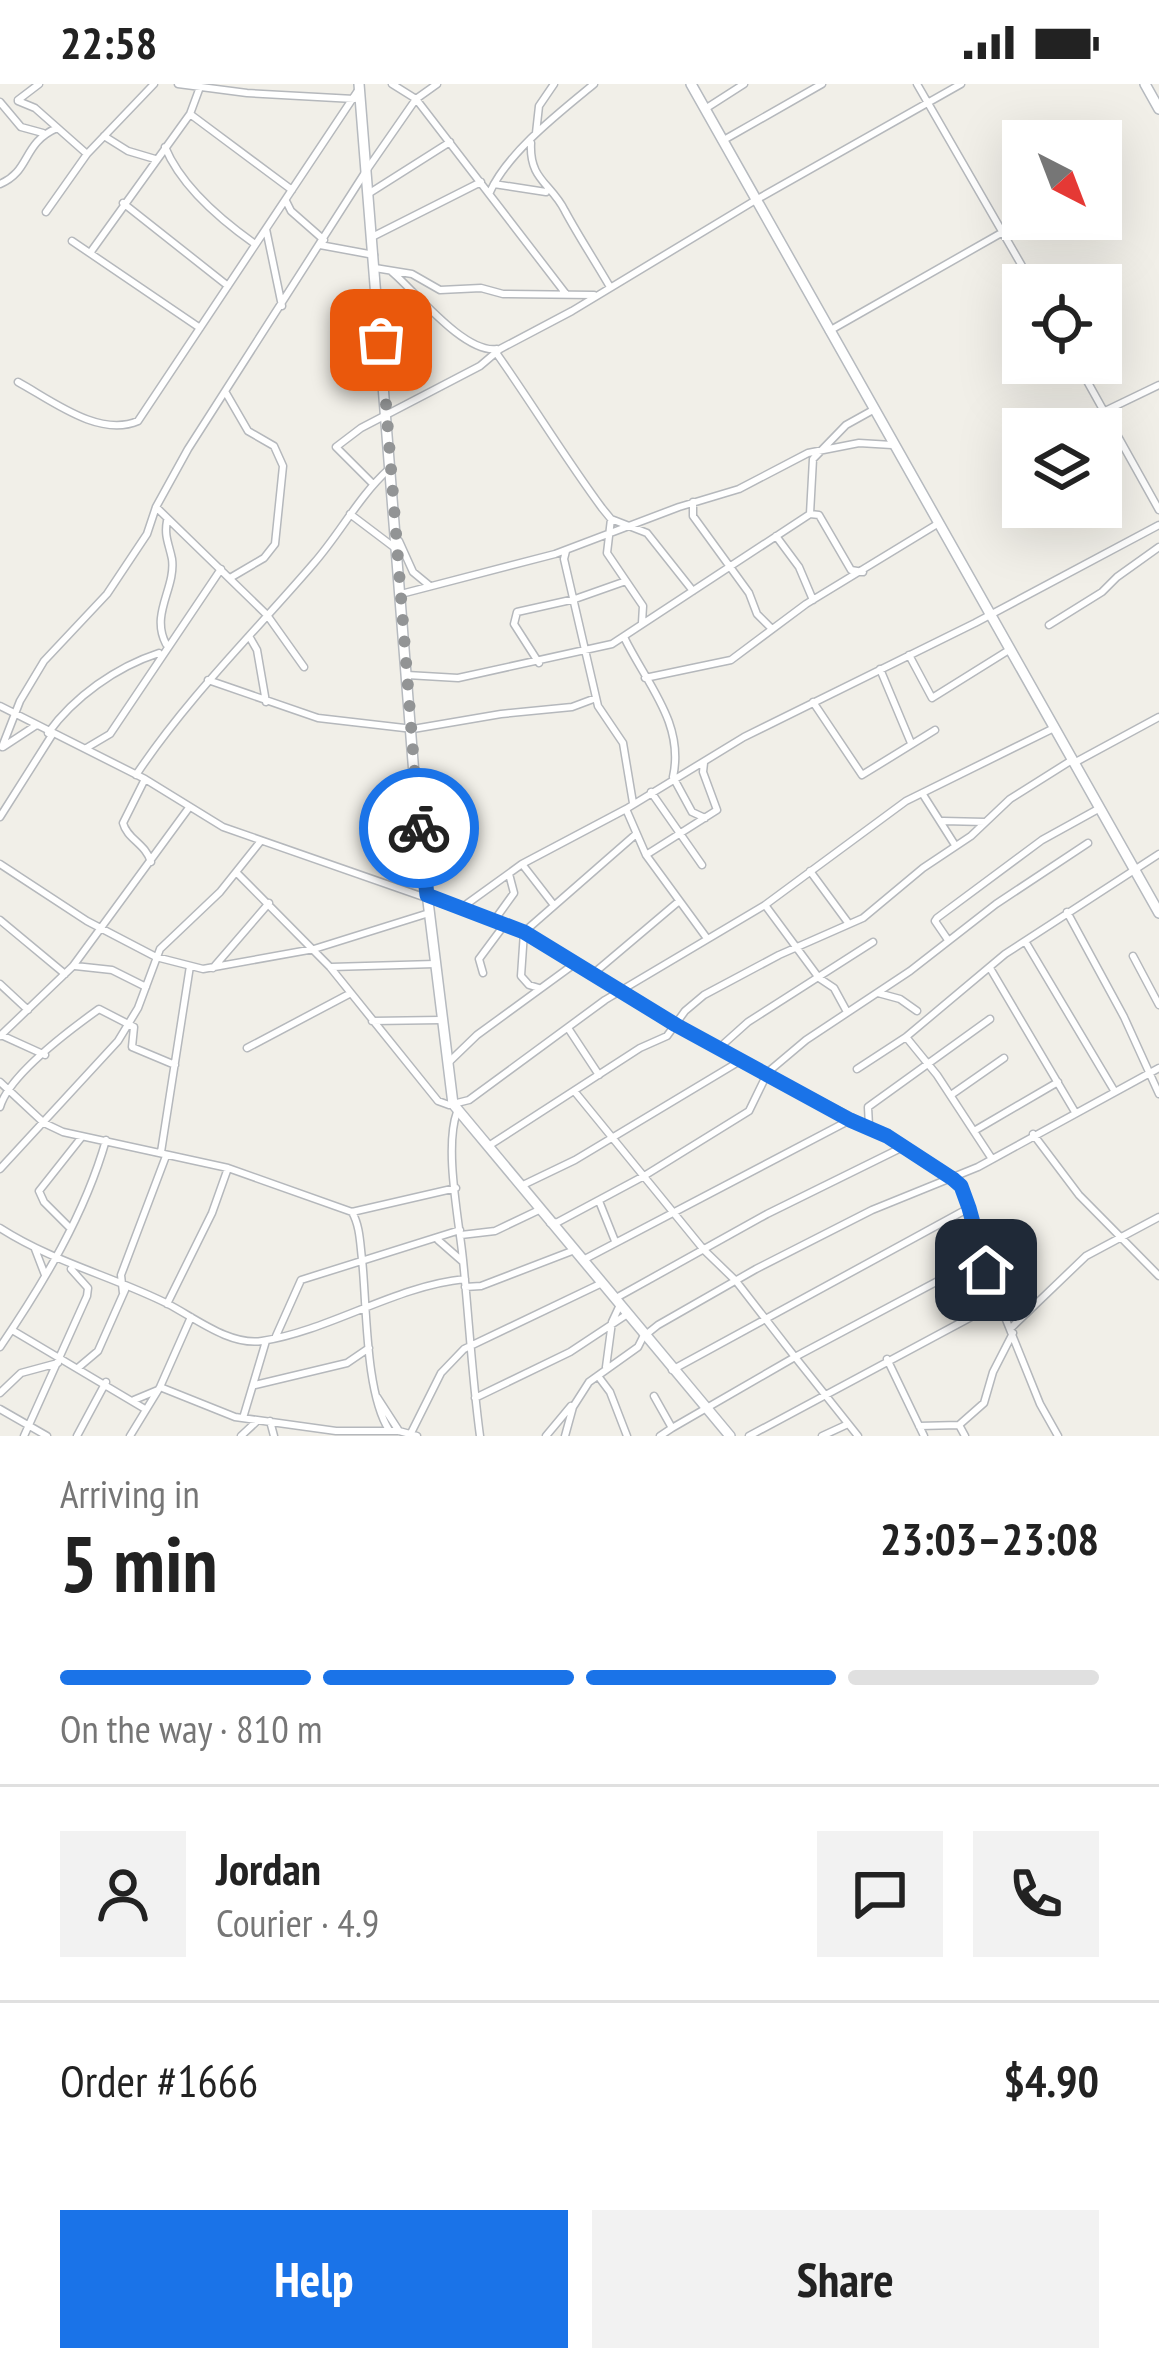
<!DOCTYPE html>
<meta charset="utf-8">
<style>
:root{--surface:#fff;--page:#f2f2f2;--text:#222;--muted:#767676;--line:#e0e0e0;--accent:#1a73e8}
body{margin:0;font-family:"PT Sans Narrow",sans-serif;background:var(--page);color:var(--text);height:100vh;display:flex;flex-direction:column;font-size:45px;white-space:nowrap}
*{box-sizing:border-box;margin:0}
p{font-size:39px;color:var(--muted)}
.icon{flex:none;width:66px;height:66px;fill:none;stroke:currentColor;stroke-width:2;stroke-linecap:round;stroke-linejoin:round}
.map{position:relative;height:1352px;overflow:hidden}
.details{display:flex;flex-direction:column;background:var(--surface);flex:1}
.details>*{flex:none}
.needle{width:78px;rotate:138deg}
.controls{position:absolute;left:1002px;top:36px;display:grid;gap:24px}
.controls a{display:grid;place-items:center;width:120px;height:120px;border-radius:0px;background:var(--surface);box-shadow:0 12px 48px #0002;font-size:60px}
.pin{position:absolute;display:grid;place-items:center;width:102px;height:102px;color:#fff;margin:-51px;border-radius:24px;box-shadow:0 6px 18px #0006}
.courier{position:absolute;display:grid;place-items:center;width:120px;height:120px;margin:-60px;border:9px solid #1a73e8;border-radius:50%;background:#fff;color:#222;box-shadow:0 3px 15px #0007}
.head em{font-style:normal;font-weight:800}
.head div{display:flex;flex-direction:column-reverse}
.head{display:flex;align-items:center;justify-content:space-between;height:204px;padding:0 60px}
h1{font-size:78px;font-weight:800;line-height:90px}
.bar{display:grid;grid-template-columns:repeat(4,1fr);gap:18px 12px;align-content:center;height:144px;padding:0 60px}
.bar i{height:15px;border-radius:9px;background:var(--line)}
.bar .on{background:var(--accent)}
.bar p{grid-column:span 4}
.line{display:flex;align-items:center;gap:30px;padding:0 60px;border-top:3px solid var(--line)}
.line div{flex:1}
.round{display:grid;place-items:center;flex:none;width:126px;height:126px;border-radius:0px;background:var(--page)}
.button{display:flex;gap:24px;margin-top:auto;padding:24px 60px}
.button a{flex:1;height:138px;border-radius:0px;background:var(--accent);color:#fff;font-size:48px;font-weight:800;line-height:138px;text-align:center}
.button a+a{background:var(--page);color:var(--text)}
.status{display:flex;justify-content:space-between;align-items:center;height:84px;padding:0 60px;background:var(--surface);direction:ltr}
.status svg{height:33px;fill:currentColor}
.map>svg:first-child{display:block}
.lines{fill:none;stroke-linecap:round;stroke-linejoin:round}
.street-casing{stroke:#b5b8bc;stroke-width:9}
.secondary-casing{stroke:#b6babf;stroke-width:12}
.street{stroke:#fff;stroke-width:6}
.secondary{stroke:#fff;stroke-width:9}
.done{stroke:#929495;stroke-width:12;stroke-dasharray:0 21.6}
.route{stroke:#1a73e8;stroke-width:15}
</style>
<div class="status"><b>22:58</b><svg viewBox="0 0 49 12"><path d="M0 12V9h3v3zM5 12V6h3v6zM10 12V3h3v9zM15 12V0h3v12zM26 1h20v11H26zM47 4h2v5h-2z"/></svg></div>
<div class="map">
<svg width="1159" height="1352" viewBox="0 0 1159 1352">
<rect width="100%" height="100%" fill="#f1efe8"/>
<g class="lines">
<!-- street casing -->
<g class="street-casing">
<path id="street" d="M178,0L247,9L354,15
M392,0L416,15L566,210
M917,0L1033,201
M18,16L39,0
M18,17L35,24L87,70
M0,18L21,43L43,49
M705,25L744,0
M190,30L292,106
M536,49L539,22L554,0
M104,52L128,67L155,75
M722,57L822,0
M531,59C529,96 551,99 565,127C579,153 595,177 610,203
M165,63C181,102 221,136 255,160
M0,100C31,87 22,59 57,44
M494,100L546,108
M490,108C508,68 560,28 594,0
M368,110L450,58
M286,117L291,127L324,156
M123,119L228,202
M46,128L87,70L154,0
M266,145L282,222
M372,153L481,98
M72,157L200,244
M320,161L374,171
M90,169L190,30L200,3
M375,184L412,190L440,206L481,204L503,210L594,211
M391,187C415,207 464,270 497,265
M829,247L1003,148
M497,270C533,321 565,374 602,424L611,435L647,449L693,507
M1077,279L1159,426
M18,298C51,316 99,354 138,337L359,5
M226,309L248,347L274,362L283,382L275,460L264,474L230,494
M1105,327L1159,301
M372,399L336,363L361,344L480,282L500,265L572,227L754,117L961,0
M693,418V432L749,509L757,530L772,545
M156,423L267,531L304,583
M350,430L395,464
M810,430L813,375L846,341L873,326
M810,430L819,431L851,486L863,488
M611,435L607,469L643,522L642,539
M776,452L799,483L813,516
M399,457L413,488L430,502
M566,467L564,475L598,622L623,659L633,719
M401,510L555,470L679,423L739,405L808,369L859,359L892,361
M1049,541L1102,508L1117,493L1159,463
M249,552L257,566L266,618
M624,553C646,599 685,639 673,693L692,728L705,734
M166,560C150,530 176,504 172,475C169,460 164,452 167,437
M909,571L932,614L1009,566
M539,579L514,540L517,528L575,515L626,497
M880,585L911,659
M407,591L458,594L612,560L810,430
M645,594L731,576L806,520L939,439
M208,596L318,634L413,645L501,630L572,623L596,614
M813,618L862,691L935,646
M0,622L145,695L223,743L524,848L676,941L887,1052L953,1095L961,1102L986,1186L1040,1320L1058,1352
M48,649C74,613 116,583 159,569
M2,663L20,617L44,577L107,510L147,450L156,423L188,365L366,87L416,15L437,0
M3,663L35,642
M88,663L110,650L221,485
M1074,679L1159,633
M136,691C188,613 254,549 314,479C341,448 359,412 389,385
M145,695L123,739C127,755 146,760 151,778
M651,708L702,781
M922,709L955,761
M626,725L646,771L706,853
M0,733L52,651
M943,737L985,738
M646,771L717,726L703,688L704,679
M0,780L87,837L156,873L203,885L314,865L429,829
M522,780L553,820
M810,787L849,840
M237,789L330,883L438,1017L449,1021L469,1016L605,916L765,821L906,717L1054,644
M765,821L819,894L834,904L846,926
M464,822L522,780L626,725L744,653L975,539L1159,441
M1067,828L1124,933L1159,1010
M496,834L514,809L509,790
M0,836L65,890
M948,856L935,837L937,834L1042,756L1100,724
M1025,857L1115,1008
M1133,872L1159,921
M75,882L112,886L146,903
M331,883L435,880
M213,884L269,819
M990,884L1075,1028
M483,889L479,875L505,840
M594,889L678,818
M0,900L28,926
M539,904L529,901L521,892L524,848L635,751
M878,909L900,915L917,927
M372,937L441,936
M568,944L599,991
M1,951L45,971
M0,952L73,882L188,725
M906,953L937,991L992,1075
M247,964L351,909
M719,964L748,938L873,858
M448,979L477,951L577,878
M857,985L906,953L1005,870L1159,770
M0,998L44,1039L63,1048L228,1084L352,1128L456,1104
M575,1008L704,1166L736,1197L795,1273L983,1173
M951,1011L1004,974
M0,1023C9,991 71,945 99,925L134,943L132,963L175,981
M457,1028C444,1064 459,1136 463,1176C469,1235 472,1293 480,1352
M869,1042L868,1023L990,935
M974,1047L1058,998
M1033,1050L1079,1111L1159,1192
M490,1061L640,964L667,952L685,927L704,911L779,871L863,834L923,784L971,752L1010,715L1072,676
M161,1068L190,882
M0,1085L118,957L138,924L160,865L220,808L260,758
M523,1101L575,1076L740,977
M599,1117L615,1157
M352,1128C360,1142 360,1159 362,1175C367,1222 365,1308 389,1346
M550,1139L558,1138L644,1092L749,1027L768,988L806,956L910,887L996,820L1088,759
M69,1143L44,1118L39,1107L81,1054
M0,1144C53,1178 112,1192 168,1220C195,1234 230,1262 262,1257C331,1246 395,1202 465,1195
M461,1151L495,1147L539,1126
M438,1156L462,1177
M35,1165L45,1191
M583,1176L850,1036
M465,1203L481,1202L572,1167
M123,1209L121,1191L166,1072
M616,1214L767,1130L905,1062
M167,1220L212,1129L228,1084
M1012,1243L1086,1172L1159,1133
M12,1246L145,1325
M276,1252L301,1196L460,1146
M0,1263C43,1200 85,1130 106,1056
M887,1275L924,1352
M79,1283L98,1267L125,1206
M606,1283L612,1238L619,1223
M672,1286L969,1124
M598,1292L610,1308L627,1352
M255,1301L347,1279L369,1264
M160,1303L235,1333L336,1347H399L417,1352
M0,1309L21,1289L58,1279
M654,1312L672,1344L660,1352
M377,1313L399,1347
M475,1314L570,1268L626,1231
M134,1316L158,1306
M0,1325L47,1352
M243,1334L266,1257
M270,1337L274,1352
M919,1342L959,1341
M672,1344L795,1273L858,1352
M410,1351L441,1289L464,1265L600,1200
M24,1352L87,1212L88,1204L71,1185
M77,1352L106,1298
M130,1352L160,1303L191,1233
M241,1352L256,1338
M546,1352L571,1322
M565,1352L573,1323L589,1298L638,1263L643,1253L658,1241L756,1185L872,1126L978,1083L1159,984
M749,1352L1001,1217
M822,1352L848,1340
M965,1352L959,1341L984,1319L993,1288L1013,1249"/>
</g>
<!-- secondary casing -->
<g class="secondary-casing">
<path id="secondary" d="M359,0L417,728L453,1020L730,1352
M691,0L1159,829
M1145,0L1159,25"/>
</g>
<!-- street -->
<use href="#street" class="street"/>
<!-- secondary -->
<use href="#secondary" class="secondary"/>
</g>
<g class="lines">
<!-- done -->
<path class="done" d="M381,256L419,744"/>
<!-- route -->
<path class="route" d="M419,744L427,811L524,848L676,941L850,1036L887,1052L953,1095L961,1102L969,1124L986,1186"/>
</g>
</svg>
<div class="controls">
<a><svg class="needle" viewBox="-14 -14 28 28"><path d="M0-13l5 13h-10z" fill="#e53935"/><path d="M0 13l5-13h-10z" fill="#767676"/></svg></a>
<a><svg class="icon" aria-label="locate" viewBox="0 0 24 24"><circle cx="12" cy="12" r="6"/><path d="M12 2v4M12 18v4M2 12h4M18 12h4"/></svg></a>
<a><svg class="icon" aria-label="layers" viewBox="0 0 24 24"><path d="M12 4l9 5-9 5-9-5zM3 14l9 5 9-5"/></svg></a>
</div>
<div class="pin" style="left:381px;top:256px;background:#ea580c"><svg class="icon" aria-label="bag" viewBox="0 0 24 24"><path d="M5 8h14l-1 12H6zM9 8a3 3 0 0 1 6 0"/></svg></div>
<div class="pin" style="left:986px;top:1186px;background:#1f2937"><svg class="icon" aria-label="home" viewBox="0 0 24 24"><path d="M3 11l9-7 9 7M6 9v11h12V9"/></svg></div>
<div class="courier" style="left:419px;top:744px"><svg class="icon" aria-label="bike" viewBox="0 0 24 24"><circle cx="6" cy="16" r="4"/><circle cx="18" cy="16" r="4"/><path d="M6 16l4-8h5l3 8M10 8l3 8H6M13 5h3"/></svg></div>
</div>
<section class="details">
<div class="head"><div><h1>5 min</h1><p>Arriving in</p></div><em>23:03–23:08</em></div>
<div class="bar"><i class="on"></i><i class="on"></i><i class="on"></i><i></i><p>On the way · 810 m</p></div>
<div class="line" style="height:216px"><a class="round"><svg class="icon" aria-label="person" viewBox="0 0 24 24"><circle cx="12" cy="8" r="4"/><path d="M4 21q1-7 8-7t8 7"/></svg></a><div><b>Jordan</b><p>Courier · 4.9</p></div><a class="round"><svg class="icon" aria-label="chat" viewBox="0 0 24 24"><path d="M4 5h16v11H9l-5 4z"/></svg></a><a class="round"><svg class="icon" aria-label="phone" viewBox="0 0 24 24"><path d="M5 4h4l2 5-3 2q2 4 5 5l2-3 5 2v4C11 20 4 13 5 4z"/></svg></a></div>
<div class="line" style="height:156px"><div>Order #1666</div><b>$4.90</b></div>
<div class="button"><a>Help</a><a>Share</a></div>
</section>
